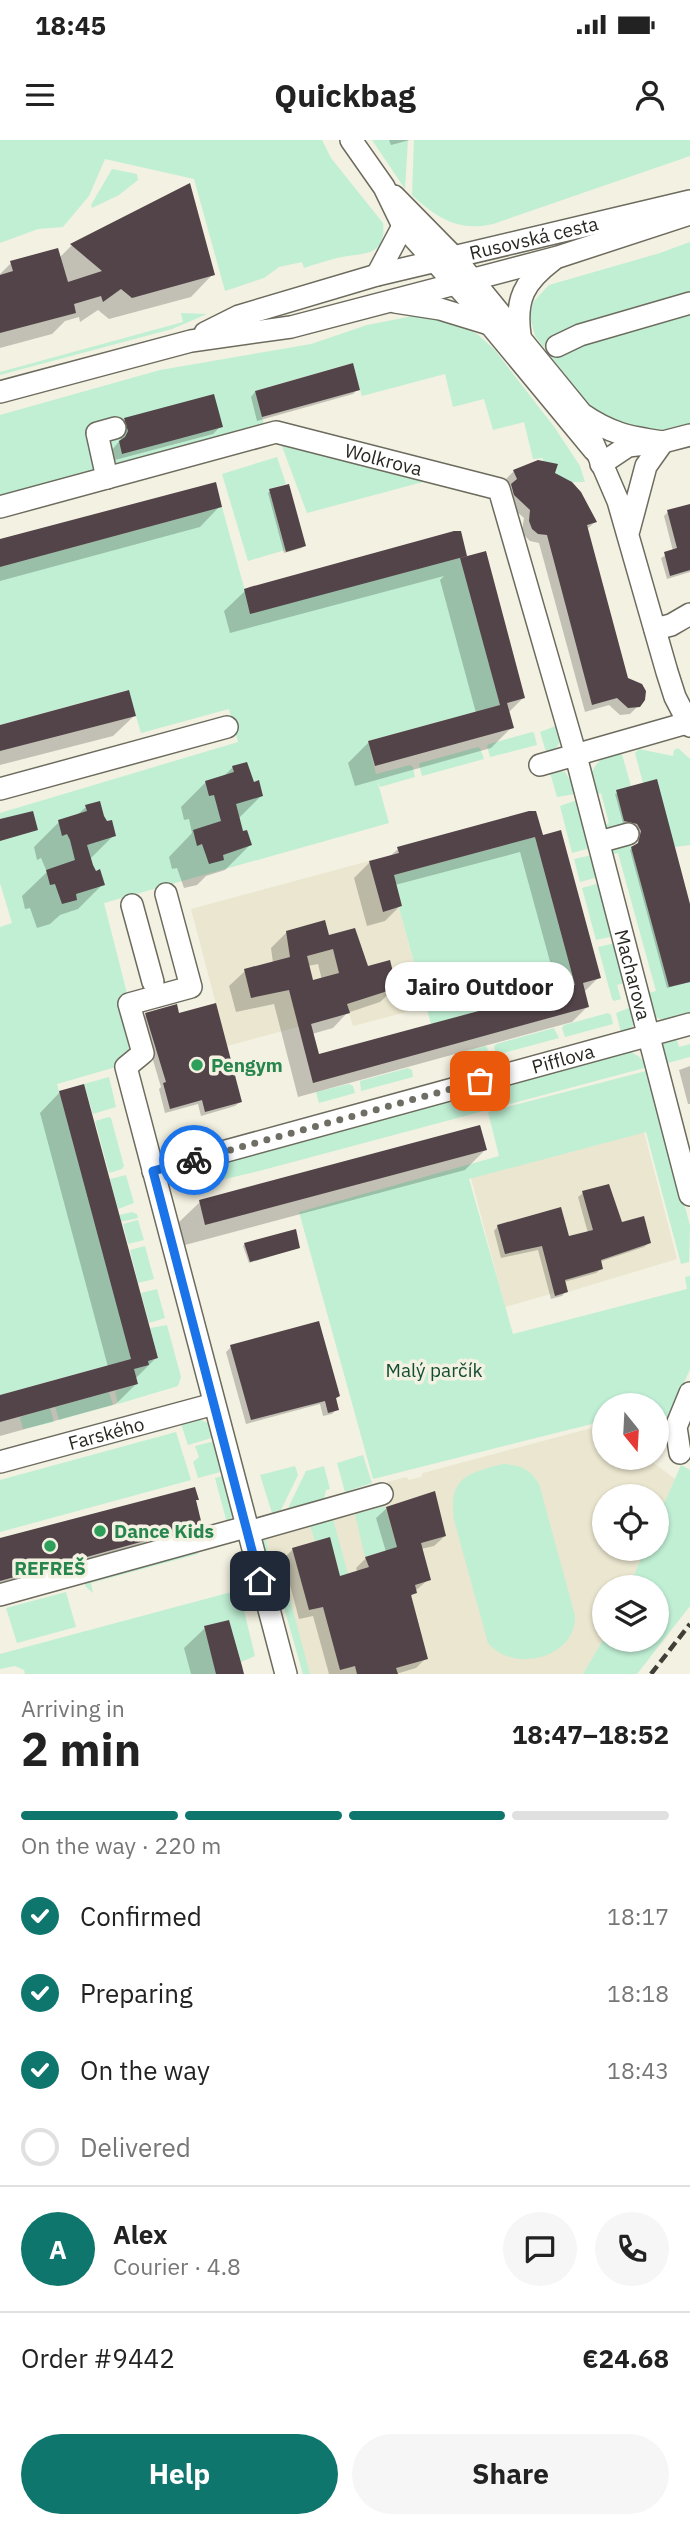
<!DOCTYPE html>
<meta charset="utf-8">
<style>
:root{--surface:#fff;--page:#f6f6f6;--text:#222;--muted:#767676;--line:#e0e0e0;--accent:#0f766e}
body{margin:0;font-family:"IBM Plex Sans",sans-serif;background:var(--page);color:var(--text);height:100vh;display:flex;flex-direction:column;font-size:26px;white-space:nowrap}
*{box-sizing:border-box;margin:0}
p{font-size:23px;color:var(--muted)}
.icon{flex:none;width:38px;height:38px;fill:none;stroke:currentColor;stroke-width:2;stroke-linecap:round;stroke-linejoin:round}
.map{position:relative;height:1534px;overflow:hidden}
.sheet{display:flex;flex-direction:column;background:var(--surface);flex:1}
.sheet>*{flex:none}
.needle{width:46px;rotate:162deg}
.controls{position:absolute;left:592px;top:1253px;display:grid;gap:14px}
.controls a{display:grid;place-items:center;width:77px;height:77px;border-radius:50%;background:var(--surface);box-shadow:0 2px 5px #0004;font-size:35px}
.pin{position:absolute;display:grid;place-items:center;width:60px;height:60px;color:#fff;margin:-30px;border-radius:14px;box-shadow:0 4px 10px #0006}
.courier{position:absolute;display:grid;place-items:center;width:70px;height:70px;margin:-35px;border:5px solid #1a73e8;border-radius:50%;background:#fff;color:#222;box-shadow:0 2px 9px #0007}
.bubble{position:absolute;height:49px;border-radius:24px;background:var(--surface);box-shadow:0 2px 5px #0004;font-size:23px;font-weight:700;line-height:49px;text-align:center}
.summary em{font-style:normal;font-weight:700}
.summary div{display:flex;flex-direction:column-reverse}
.summary{display:flex;align-items:center;justify-content:space-between;height:119px;padding:0 21px}
h1{font-size:46px;font-weight:700;line-height:52px}
.bar{display:grid;grid-template-columns:repeat(4,1fr);gap:10px 7px;align-content:center;height:84px;padding:0 21px}
.bar i{height:9px;border-radius:5px;background:var(--line)}
.bar .on{background:var(--accent)}
.bar p{grid-column:span 4}
.line{display:flex;align-items:center;gap:18px;padding:0 21px;border-top:2px solid var(--line)}
.line div{flex:1}
.round{display:grid;place-items:center;flex:none;width:74px;height:74px;border-radius:37px;background:var(--page)}
ol{padding:0 21px;list-style:none}
li{display:flex;align-items:center;gap:21px;height:77px}
li p{margin-inline-start:auto}
li .icon{padding:7px;border-radius:50%;background:var(--accent);color:#fff;stroke-width:4}
li:last-child{color:var(--muted)}
li i{width:38px;height:38px;border:4px solid var(--line);border-radius:50%}
.primary-button{display:flex;gap:14px;margin-top:auto;padding:14px 21px}
.primary-button a{flex:1;height:80px;border-radius:42px;background:var(--accent);color:#fff;font-size:28px;font-weight:700;line-height:80px;text-align:center}
.primary-button a+a{background:var(--page);color:var(--text)}
.status{display:flex;justify-content:space-between;align-items:center;height:49px;padding:0 35px;background:var(--surface);direction:ltr}
.status svg{height:19px;fill:currentColor}
header{display:flex;justify-content:space-between;align-items:center;height:91px;padding:0 21px;background:var(--surface);font-size:32px;font-weight:700}
.map>svg:first-child{display:block}
.built{fill:#eae6cf}
.green{fill:#c0efd4}
.shadow{fill:#0003;fill-rule:evenodd}
.building{fill:#524449;fill-rule:evenodd}
.lines{fill:none;stroke-linecap:round;stroke-linejoin:round}
.minor-casing{stroke:#6d6b5e;stroke-width:24}
.minor{stroke:#fff;stroke-width:21}
.rail{stroke:#3f3e37;stroke-width:4.5;stroke-dasharray:10 5;stroke-linecap:butt}
.done{stroke:#6f6e64;stroke-width:7;stroke-dasharray:0 12.6}
.route{stroke:#1a73e8;stroke-width:9}
.leisure-dot{fill:#2e9e5b;stroke:#f3f1e1;stroke-width:2.5}
.labels{text-anchor:middle;dominant-baseline:central;stroke-width:7;stroke-linejoin:round;paint-order:stroke}
.street-label{font-size:19px;fill:#282721;stroke:#f3f1e1}
.leisure-label{font-size:19px;font-weight:bold;fill:#27864d;stroke:#f3f1e1;text-anchor:start}
.park-label{font-size:19px;fill:#114d32;stroke:#f3f1e1}
</style>
<div class="status"><b>18:45</b><svg viewBox="0 0 49 12"><path d="M0 12V9h3v3zM5 12V6h3v6zM10 12V3h3v9zM15 12V0h3v12zM26 1h20v11H26zM47 4h2v5h-2z"/></svg></div>
<header><svg class="icon" aria-label="menu" viewBox="0 0 24 24"><path d="M4 6h16M4 12h16M4 18h16"/></svg>Quickbag<svg class="icon" aria-label="person" viewBox="0 0 24 24"><circle cx="12" cy="8" r="4"/><path d="M4 21q1-7 8-7t8 7"/></svg></header>
<div class="map">
<svg width="690" height="1534" viewBox="0 0 690 1534">
<rect width="100%" height="100%" fill="#f3f1e1"/>
<!-- built -->
<path class="built" d="M369,721L383,772L399,768L426,867L353,886L349,873L227,906L191,769Z
M644,992L677,1119L581,1148L555,1156L554,1153L505,1167L471,1038Z
M603,1285L604,1318H647L675,1339L656,1382V1356H604V1409H645L629,1447H604V1498L583,1534H303L266,1399L385,1366L380,1344L406,1337L409,1340L421,1337L423,1333Z"/>
<!-- green -->
<path class="green" d="M0,0H322L331,18L383,83C387,119 360,112 337,118C326,121 315,124 304,128L302,122L279,127L264,138L225,151L194,39L105,19L89,56L63,87L38,89L0,103Z
M372,0H408L405,49Z
M414,0H690V16L493,84C458,92 437,78 412,55Z
M112,29L137,34L138,40L119,55L92,68L91,65Z
M690,102V284L667,291L639,293L592,269L535,196L530,177L533,162L549,145L660,113Z
M181,173L207,174L172,189L0,235V232L183,182Z
M413,176L433,177L455,182L477,194L494,209L555,288L580,326L585,342H572L555,334L558,324L543,322V318L533,319L524,282L493,290L484,259L453,267L445,234L362,256L352,223L255,251L265,288L0,360V275L160,230L311,204L367,185Z
M280,301L434,339L307,373Z
M277,317L286,344L269,349L285,410L248,421L222,334Z
M222,367L251,473L460,418L500,565L368,601L376,634L410,625L413,627L415,637L380,647L377,640L389,683L104,763L131,869L120,872L132,914L116,927L57,944L94,1081L132,1072L137,1074L138,1078L97,1087L131,1219L0,1255V787L12,783L0,743V673L238,602L229,569L141,593L128,550L0,585V427Z
M558,585C561,599 561,609 547,615L540,592Z
M532,592L534,593L537,605L490,617L487,606L489,604Z
M478,607L480,608L484,619L422,636L419,625L420,623Z
M678,608L690,619V705L675,707L643,643L635,613L639,609L673,616L674,610Z
M621,611L631,646L616,651L669,847L690,842V876L667,882L653,876L645,854L656,851L618,713L607,716L599,687L609,683L601,653L590,656C589,629 594,619 621,611Z
M549,629L565,632L573,645L575,654L557,657Z
M577,660L590,708L572,713L560,666Z
M535,697L575,845L431,884L399,768L402,766L394,735Z
M592,715L598,737L580,742L574,719Z
M600,743L614,796L596,800L582,748Z
M616,803L627,842L617,845L621,859L614,861L612,859L598,807Z
M634,866L635,884L622,896L616,873Z
M608,873L611,875L613,884L565,897L562,888L564,885Z
M554,888L559,898L496,915L494,906L496,904Z
M676,897L679,907L690,904V917L664,924L661,914L664,900Z
M486,906L491,917L456,926L453,917L455,914Z
M612,910C630,911 638,912 648,927L259,1031L182,1049L177,1030Z
M408,928L412,930L413,937L361,951L360,941Z
M650,930L690,1086L689,1122L681,1124L646,992L469,1039L513,1194L687,1149L685,1137L690,1136V1229L656,1308V1265H604V1281L373,1339L299,1072L499,1016L488,972Z
M109,937L116,967L93,974L84,944Z
M349,944L353,946L355,953L319,963L316,952Z
M109,977L111,978L124,1026L122,1029L109,1033L95,981Z
M126,1035L134,1063L118,1069L110,1039Z
M138,1080L144,1100L128,1104L123,1084Z
M145,1106L154,1139L138,1143L130,1110Z
M157,1149L165,1178L149,1183L141,1153Z
M167,1185L181,1237L178,1246L118,1264L115,1251L138,1244L134,1229L149,1225L148,1221L158,1218L150,1188Z
M109,1252L113,1265L59,1280L55,1267Z
M50,1268L54,1282L23,1289L20,1277Z
M199,1279L208,1283L215,1291V1297L188,1305L180,1281Z
M176,1292L191,1340L0,1392V1340Z
M215,1301L224,1331L198,1338L193,1322L199,1317L195,1306Z
M363,1315L372,1343L345,1352L337,1323Z
M503,1324C521,1325 530,1329 539,1344L575,1476C576,1519 512,1533 488,1503L454,1380C448,1337 468,1333 503,1324Z
M681,1325L690,1330V1466L637,1534H583L604,1498V1500H656V1447H629L645,1409H656V1382Z
M295,1326L298,1335L281,1370L272,1373L260,1335Z
M324,1326L330,1349L326,1350L324,1359L288,1368L306,1331Z
M226,1335L234,1374L227,1383L215,1338Z
M385,1366L397,1407L365,1417L355,1374Z
M333,1379L351,1445L343,1448L330,1398L315,1401L310,1385Z
M266,1399L269,1413L277,1412L310,1534H303L277,1443L271,1444L260,1400Z
M198,1407V1414L91,1443L93,1453L85,1446L86,1440Z
M239,1450L255,1516L241,1522L229,1480L204,1487L217,1534H25L24,1530L15,1526L0,1529V1514Z
M66,1452L76,1487L17,1503L6,1468Z"/>
<!-- shadow -->
<path class="shadow" d="M389,0H410L391,5Z
M189,46L213,134L191,157L109,179L98,170L80,182L79,177L65,181L52,194L0,208V134L11,123L59,118L71,106Z
M358,249L353,254L257,281L251,257L255,252Z
M125,280L221,286L213,294L115,320L112,310L121,299L117,287Z
M514,331L553,334L595,382L586,390L626,539L639,565L630,574L620,575L609,565L585,572L539,403L530,401L524,395L522,390L524,378L507,363L504,353L510,347L506,339Z
M270,351L304,406L302,408L284,413L268,353Z
M220,366L200,387L0,441V402Z
M690,366V432L667,439L661,418L673,411L664,376L668,372Z
M465,415L461,419L523,558L508,573L512,587L491,608L355,646L348,623L369,602L476,573L440,440L444,436L230,493L224,471L245,451Z
M134,576L113,596L0,625V587Z
M233,627L253,644L261,656L238,679L242,693L250,705L225,730L206,736L197,745L184,748L177,728L172,729L169,717L192,693L189,679L184,680L181,667L206,642L222,638Z
M655,641L690,770V842L667,848L630,710L637,705L640,694L635,686L623,683L615,654Z
M86,667L103,676L114,695L89,720L103,744L78,769L60,775L50,784L37,788L30,768L25,769L22,756L47,732L41,718L37,720L34,707L59,682L76,676Z
M535,673L541,697L599,837L583,853L587,867L572,882L298,957L274,864L236,872L229,846L245,831L273,823L271,808L286,793L327,798L396,847L380,862L347,873L333,888L312,894L318,916L558,851L520,712L395,745L401,765L385,781L367,786L354,738L370,722L388,718L398,709ZM318,824L322,840L312,842L308,826Z
M146,875H178L240,962L235,966L201,976L198,964L165,973L159,949L161,947L141,880Z
M690,926V964H688L679,930Z
M60,952L156,1218L135,1239L136,1244L116,1264L0,1296V1256L108,1227L40,973Z
M485,1010L465,1030L185,1105L179,1082L200,1062Z
M583,1053L621,1084L649,1103L644,1107L599,1122L601,1129L596,1133L564,1142L566,1151L562,1156L551,1159L538,1110L501,1118L494,1091L498,1086L568,1099L588,1093L578,1057Z
M245,1104L298,1108L249,1123L243,1106Z
M231,1207L338,1256L335,1260L337,1269L332,1274L323,1276L320,1264L246,1284L226,1212Z
M197,1359L194,1362L200,1385L185,1401L0,1452V1400Z
M387,1368L445,1396L434,1406L421,1409L429,1439L415,1451L410,1458L426,1518L416,1528L396,1534H329L313,1476L299,1479L283,1419L293,1409L339,1438L358,1433L356,1428L366,1418L386,1412L376,1378Z
M228,1482L242,1534H191L184,1508L205,1488Z"/>
<!-- building -->
<path class="building" d="M190,43L215,135L132,158L121,149L103,162L101,156L74,164L76,173L0,193V135L13,131L10,121L58,108L68,142L102,131L70,104Z
M353,223L360,250L262,277L255,251Z
M214,254L223,287L122,314L119,301L125,297L128,291L124,278Z
M538,320L558,324L555,333L572,342L581,352L597,382L587,385L628,538L642,544L646,551L645,560L640,567L628,568L617,558L592,565L547,395L538,394L532,389L529,381L530,370L514,355L511,344L517,339L513,330Z
M216,342L222,367L0,427V399Z
M289,344L306,406L286,412L269,349Z
M690,364V430L670,436L664,412L677,408L667,370Z
M454,391H461L467,416L250,474L244,449L250,447Z
M486,411L525,558L507,563L514,588L375,626L368,601L500,565L460,418Z
M129,550L136,576L0,611V585Z
M247,622L254,642L259,640L263,656L236,664L243,691L247,690L252,705L223,715L224,720L209,724L202,704L197,706L193,690L221,681L214,655L209,656L205,641L234,632L232,626Z
M657,639L690,764V842L669,847L631,707L638,703L641,691L637,684L624,681L616,650Z
M100,661L104,676L107,681L112,680L116,696L87,705L93,725L96,731L100,729L105,745L76,754L77,760L62,764L55,744L50,745L46,730L75,720L70,700L67,694L62,696L58,680L87,671L85,665Z
M33,671L38,690L0,701V679Z
M529,671H536L543,695L561,690L601,838L583,843L589,867L313,943L289,850L251,858L244,829L290,817L286,791L325,780L329,795L355,788L368,826L390,820L397,848L347,864L350,873L311,884L319,914L575,845L535,697L394,735L402,766L383,772L369,721L399,713L397,707ZM333,809L339,833L313,840L307,816Z
M216,863L242,962L205,972L202,960L170,969L163,943L166,942L145,873L177,864L179,873Z
M84,944L158,1218L148,1221L149,1225L134,1229L138,1244L0,1282V1255L131,1219L59,951Z
M480,985L487,1010L205,1085L199,1060Z
M609,1044L622,1082L644,1076L651,1103L601,1120L603,1129L565,1140L568,1152L555,1156L542,1106L505,1114L497,1085L561,1067L569,1096L593,1090L582,1051Z
M296,1089L300,1108L250,1122L244,1103Z
M319,1181L340,1256L336,1258L339,1270L328,1273L325,1261L251,1280L230,1205Z
M195,1347L199,1360H196L202,1385L0,1441V1398Z
M435,1351L446,1396L421,1403L431,1440L415,1445L417,1453L411,1455L428,1519L396,1528L398,1534H357L355,1526L340,1530L323,1467L309,1470L292,1408L330,1397L340,1436L369,1427L365,1417L397,1407L386,1367Z
M229,1480L242,1526L244,1534H216L204,1486Z"/>
<g class="lines">
<!-- minor casing -->
<g class="minor-casing">
<g id="minor">
<path d="M351,0L384,47L403,86L469,159L594,310"/>
<path d="M394,56L453,116L582,274C611,294 629,297 663,302"/>
<path d="M377,135L403,86"/>
<path d="M395,162L440,169L489,184"/>
<path id="s1" d="M205,193L239,176L377,135L690,61"/>
<path d="M520,195C515,159 524,142 553,120"/>
<path d="M557,206L580,195L690,163"/>
<path d="M0,252L191,201L291,187L558,117L690,74"/>
<path d="M590,296L618,361L667,532L675,557L690,586"/>
<path d="M601,324L628,306L663,302L690,295"/>
<path d="M107,338L97,293L115,288"/>
<path id="s2" d="M0,367L276,292L499,349L576,616L690,1055"/>
<path d="M629,390L646,326L663,302"/>
<path d="M655,489L671,485L690,474"/>
<path d="M540,625L687,583"/>
<path d="M0,649L227,587"/>
<path d="M599,702L628,694"/>
<path d="M166,754L191,847L129,864L143,913L126,927L286,1534"/>
<path d="M132,765L153,842"/>
<path id="s3" d="M153,1031L690,884"/>
<path d="M680,1313L676,1287L690,1253"/>
<path id="s4" d="M0,1322L214,1264"/>
<path d="M248,1392L382,1354"/>
<path d="M0,1455L246,1387"/>
</g>
</g>
<!-- minor -->
<use href="#minor" class="minor"/>
<!-- rail -->
<path class="rail" d="M651,1534L690,1484"/>
</g>
<g class="lines">
<!-- done -->
<path class="done" d="M194,1020L480,941"/>
<!-- route -->
<path class="route" d="M194,1020L153,1031L260,1441"/>
</g>
<!-- markers -->
<g class="leisure-dot">
<circle cx="197" cy="925" r="7"/>
<circle cx="100" cy="1391" r="7"/>
<circle cx="50" cy="1406" r="7"/>
</g>
<g class="labels">
<!-- street labels -->
<g class="street-label">
<text stroke="none"><textPath href="#s1" startOffset="343">Rusovská cesta</textPath></text>
<text stroke="none"><textPath href="#s2" startOffset="397">Wolkrova</textPath></text>
<text stroke="none"><textPath href="#s2" startOffset="1020">Macharova</textPath></text>
<text stroke="none"><textPath href="#s3" startOffset="425">Pifflova</textPath></text>
<text stroke="none"><textPath href="#s4" startOffset="110">Farského</textPath></text>
</g>
<!-- leisure labels -->
<g class="leisure-label">
<text x="211" y="925">Pengym</text>
<text x="114" y="1391">Dance Kids</text>
<text x="50" y="1428" text-anchor="middle">REFREŠ</text>
</g>
<!-- park labels -->
<g class="park-label">
<text x="434" y="1230">Malý parčík</text>
</g>
</g>
</svg>
<div class="controls">
<a><svg class="needle" viewBox="-14 -14 28 28"><path d="M0-13l5 13h-10z" fill="#e53935"/><path d="M0 13l5-13h-10z" fill="#767676"/></svg></a>
<a><svg class="icon" aria-label="locate" viewBox="0 0 24 24"><circle cx="12" cy="12" r="6"/><path d="M12 2v4M12 18v4M2 12h4M18 12h4"/></svg></a>
<a><svg class="icon" aria-label="layers" viewBox="0 0 24 24"><path d="M12 4l9 5-9 5-9-5zM3 14l9 5 9-5"/></svg></a>
</div>
<div class="pin" style="left:480px;top:941px;background:#ea580c"><svg class="icon" aria-label="bag" viewBox="0 0 24 24"><path d="M5 8h14l-1 12H6zM9 8a3 3 0 0 1 6 0"/></svg></div>
<div class="pin" style="left:260px;top:1441px;background:#1f2937"><svg class="icon" aria-label="home" viewBox="0 0 24 24"><path d="M3 11l9-7 9 7M6 9v11h12V9"/></svg></div>
<div class="courier" style="left:194px;top:1020px"><svg class="icon" aria-label="bike" viewBox="0 0 24 24"><circle cx="6" cy="16" r="4"/><circle cx="18" cy="16" r="4"/><path d="M6 16l4-8h5l3 8M10 8l3 8H6M13 5h3"/></svg></div>
<div class="bubble" style="left:385px;top:822px;width:189px">Jairo Outdoor</div>
</div>
<section class="sheet">
<div class="summary"><div><h1>2 min</h1><p>Arriving in</p></div><em>18:47–18:52</em></div>
<div class="bar"><i class="on"></i><i class="on"></i><i class="on"></i><i></i><p>On the way · 220 m</p></div>
<ol>
<li><svg class="icon" aria-label="check" viewBox="0 0 24 24"><path d="M5 12l5 5 9-10"/></svg>Confirmed<p>18:17</p></li>
<li><svg class="icon" aria-label="check" viewBox="0 0 24 24"><path d="M5 12l5 5 9-10"/></svg>Preparing<p>18:18</p></li>
<li><svg class="icon" aria-label="check" viewBox="0 0 24 24"><path d="M5 12l5 5 9-10"/></svg>On the way<p>18:43</p></li>
<li><i></i>Delivered</li>
</ol>
<div class="line" style="height:126px"><b class="round" style="background:var(--accent);color:#fff">A</b><div><b>Alex</b><p>Courier · 4.8</p></div><a class="round"><svg class="icon" aria-label="chat" viewBox="0 0 24 24"><path d="M4 5h16v11H9l-5 4z"/></svg></a><a class="round"><svg class="icon" aria-label="phone" viewBox="0 0 24 24"><path d="M5 4h4l2 5-3 2q2 4 5 5l2-3 5 2v4C11 20 4 13 5 4z"/></svg></a></div>
<div class="line" style="height:91px"><div>Order #9442</div><b>€24.68</b></div>
<div class="primary-button"><a>Help</a><a>Share</a></div>
</section>
